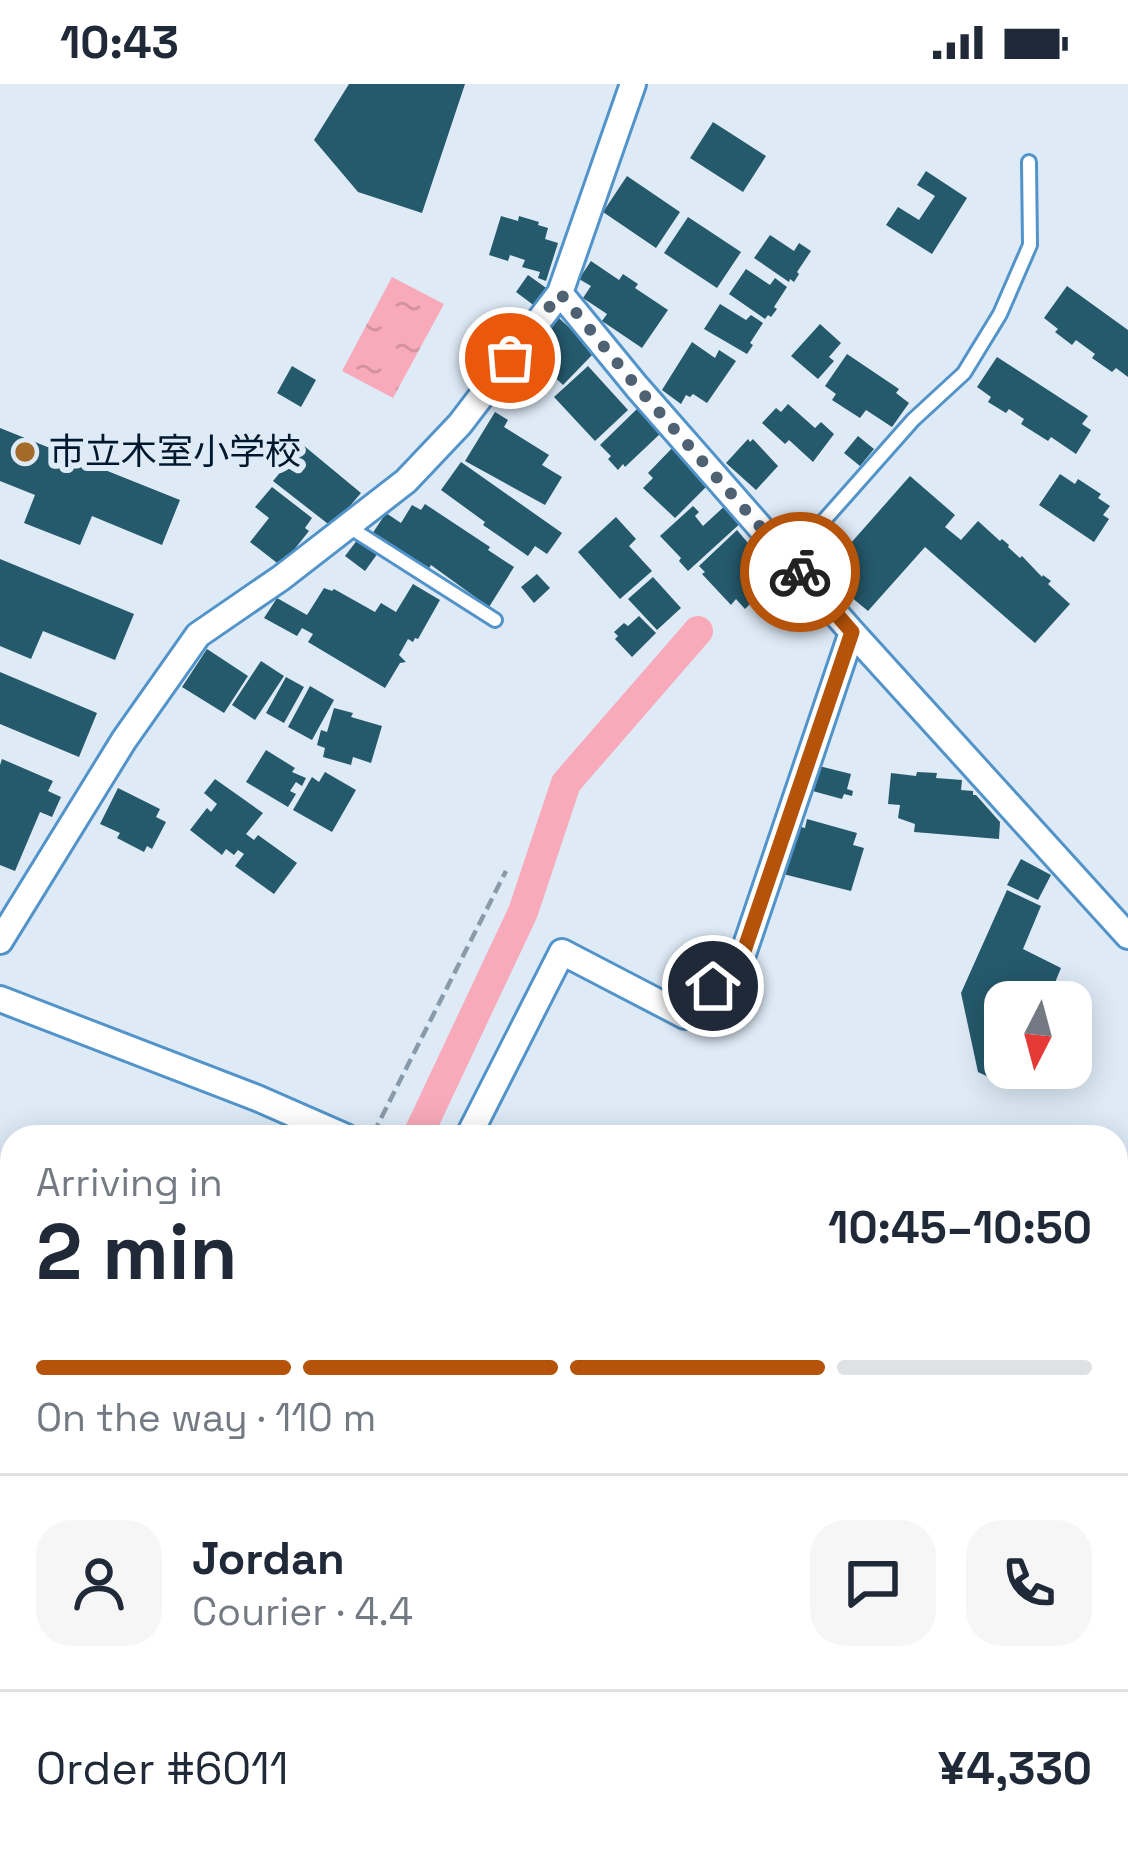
<!DOCTYPE html>
<meta charset="utf-8">
<style>
:root{--surface:#fff;--page:#f6f6f7;--text:#1f2937;--muted:#747a83;--line:#e0e1e3;--accent:#b45309}
body{margin:0;font-family:"Space Grotesk","Noto Sans JP",sans-serif;background:var(--page);color:var(--text);height:100vh;display:flex;flex-direction:column;font-size:45px;white-space:nowrap}
*{box-sizing:border-box;margin:0}
p{font-size:39px;color:var(--muted)}
.icon{flex:none;width:66px;height:66px;fill:none;stroke:currentColor;stroke-width:2;stroke-linecap:round;stroke-linejoin:round}
.map{position:relative;flex:1;overflow:hidden}
.side{position:absolute;left:0px;top:1041px;width:1128px;height:747px;display:flex;flex-direction:column;background:var(--surface);border-radius:36px 36px 0 0;box-shadow:0 6px 30px #0003}
.side>*{flex:none}
.needle{width:78px;rotate:186deg}
.controls{position:absolute;left:984px;top:897px;display:grid;gap:24px}
.controls a{display:grid;place-items:center;width:108px;height:108px;border-radius:24px;background:var(--surface);box-shadow:0 6px 30px #0003;font-size:60px}
.pin{position:absolute;display:grid;place-items:center;width:102px;height:102px;color:#fff;margin:-51px;border:6px solid #fff;border-radius:50%;box-shadow:0 3px 12px #0007}
.courier{position:absolute;display:grid;place-items:center;width:120px;height:120px;margin:-60px;border:9px solid #b45309;border-radius:50%;background:#fff;color:#222;box-shadow:0 3px 15px #0007}
.headline em{font-style:normal;font-weight:800}
.headline div{display:flex;flex-direction:column-reverse}
.headline{display:flex;align-items:center;justify-content:space-between;height:204px;padding:0 36px}
h1{font-size:78px;font-weight:800;line-height:90px}
.bar{display:grid;grid-template-columns:repeat(4,1fr);gap:18px 12px;align-content:center;height:144px;padding:0 36px}
.bar i{height:15px;border-radius:9px;background:var(--line)}
.bar .selected{background:var(--accent)}
.bar p{grid-column:span 4}
.line{display:flex;align-items:center;gap:30px;padding:0 36px;border-top:3px solid var(--line)}
.line div{flex:1}
.round{display:grid;place-items:center;flex:none;width:126px;height:126px;border-radius:36px;background:var(--page)}
.status{display:flex;justify-content:space-between;align-items:center;height:84px;padding:0 60px;background:var(--surface);direction:ltr}
.status svg{height:33px;fill:currentColor}
.map>svg:first-child{display:block}
.water{fill:url(#water-ripples)}
.lines{fill:none;stroke-linecap:round;stroke-linejoin:round}
.canal{stroke:#f8aaba;stroke-width:30}
.building{fill:#25596c}
.lane-casing{stroke:#5293c9;stroke-width:18}
.street-casing{stroke:#5293c9;stroke-width:30}
.path{stroke:#899aaa;stroke-width:4.5;stroke-dasharray:12 6;stroke-linecap:butt}
.lane{stroke:#fff;stroke-width:12}
.street{stroke:#fff;stroke-width:24}
.done{stroke:#4e6274;stroke-width:12;stroke-dasharray:0 21.6}
.route{stroke:#b45309;stroke-width:15}
.poi-dot{fill:#a36a28;stroke:#deebf7;stroke-width:4.5}
.labels{text-anchor:middle;dominant-baseline:central;stroke-width:12;stroke-linejoin:round;paint-order:stroke}
.poi-label{font-size:36px;fill:#00182d;stroke:#deebf7;text-anchor:start}
</style>
<div class="status"><b>10:43</b><svg viewBox="0 0 49 12"><path d="M0 12V9h3v3zM5 12V6h3v6zM10 12V3h3v9zM15 12V0h3v12zM26 1h20v11H26zM47 4h2v5h-2z"/></svg></div>
<div class="map">
<svg width="1128" height="1787" viewBox="0 0 1128 1787">
<defs>
<pattern id="water-ripples" width="26" height="14" patternUnits="userSpaceOnUse" patternTransform="scale(3)"><rect width="26" height="14" fill="#f8aaba"/><path d="M2 4q2-2 4 0t4 0M15 11q2-2 4 0t4 0" fill="none" stroke="#d392a0"/></pattern>
</defs>
<rect width="100%" height="100%" fill="#deebf7"/>
<!-- water -->
<path class="water" d="M392,193L444,220L393,314L342,287Z"/>
<g class="lines">
<!-- canal -->
<path class="canal" d="M417,1053L523,828L566,699L698,547"/>
</g>
<!-- building -->
<path class="building" d="M349,0H465L422,129L358,108L314,56Z
M713,38L766,72L743,108L690,74Z
M926,87L967,114L932,170L886,141L898,123L919,136L935,112L917,101Z
M627,92L680,128L656,164L603,128Z
M501,132L518,137L519,132L539,138L538,141L548,144L545,155L558,159L546,197L538,194L540,188L522,183L525,176L510,171L508,177L489,171Z
M688,133L741,168L717,204L664,169Z
M770,151L794,167L799,159L811,167L797,188L799,190L794,198L790,195L789,198L754,174Z
M591,177L619,196L623,190L638,200L635,204L668,226L642,264L602,237L607,230L583,214L591,202L579,195Z
M746,185L770,201L775,194L787,203L774,223L777,225L771,233L768,231L765,235L729,210Z
M528,191L549,206L536,223L516,208Z
M1067,202L1128,246V293L1116,284L1112,288L1092,274L1095,270L1076,256L1072,261L1055,248L1058,245L1044,234Z
M720,220L746,236L751,231L763,239L750,259L753,261L747,270L704,245Z
M559,234L595,268L563,301L527,267Z
M820,240L841,259L829,273L834,277L818,295L791,272Z
M692,258L715,274L719,266L736,277L707,319L693,310L690,313L686,311L681,320L662,306Z
M847,270L899,305L896,309L909,319L892,343L866,326L860,334L832,316L836,310L825,302Z
M997,273L1088,332L1082,340L1091,346L1076,370L1051,353L1048,357L1021,340L1024,335L1009,325L1006,329L988,318L991,313L977,303Z
M292,282L316,296L301,323L277,309Z
M588,282L628,326L595,357L554,313Z
M788,320L815,344L821,338L834,350L813,378L789,356L785,360L762,339L776,324L781,328Z
M638,324L662,348L625,383L623,380L618,386L608,375L611,372L600,361Z
M495,328L508,336L504,343L549,371L542,381L562,393L545,421L465,377Z
M0,344L180,416L162,461L92,432L80,461L24,439L35,411L0,397Z
M858,352L874,365L860,382L844,369Z
M748,355L750,358L753,355L778,382L756,406L726,379Z
M676,360L713,396L675,434L643,404L653,394L648,389Z
M303,361L361,409L332,443L273,397Z
M461,378L562,449L547,470L535,462L528,472L483,441L485,438L441,406Z
M1060,390L1075,400L1078,395L1101,410L1098,414L1110,422L1103,431L1109,435L1094,458L1039,421Z
M910,392L955,431L945,443L961,456L978,437L1000,457L1002,455L1009,461L1008,463L1020,474L1022,472L1042,493L1043,491L1051,497L1048,500L1070,520L1035,559L925,463L868,527L851,513L854,509L828,485Z
M272,403L312,434L305,444L309,447L281,482L250,458L269,434L255,423Z
M728,419L744,436L688,487L679,477L681,474L660,452L693,422L699,428L695,432L703,442Z
M425,420L490,463L488,466L514,483L489,523L431,481L428,486L372,450L386,429L401,439L412,421L421,426Z
M616,433L636,455L629,462L652,487L620,515L578,468Z
M737,446L748,459L752,455L761,466L757,469L761,473L757,477L764,485L757,492L760,496L753,504L759,511L745,525L736,515L731,521L702,490L705,488L699,482Z
M358,455L378,469L365,487L345,472Z
M0,475L134,530L115,576L43,547L31,575L0,562Z
M537,490L550,504L534,519L521,503Z
M653,493L681,524L657,546L628,515Z
M413,500L440,516L418,555L415,554L413,558L408,555L399,571L406,578L400,579L385,604L308,558L313,550L302,544L297,552L264,534L277,514L307,531L324,504L332,507L334,505L375,528L381,519L396,528Z
M639,532L656,549L632,573L615,555L618,552L614,548L624,539L628,542Z
M207,565L248,592L224,629L182,603Z
M261,577L284,592L255,636L232,621Z
M0,588L97,629L79,673L0,640Z
M286,593L304,603L284,639L266,629Z
M310,602L334,616L312,656L288,643Z
M334,624L353,629L351,633L382,642L371,679L353,673L351,681L323,673L325,664L317,661L321,646L327,648Z
M266,666L295,684L292,688L306,694L302,702L296,698L290,707L296,710L288,723L246,698Z
M2,675L53,697L48,707L61,713L52,733L40,728L15,787L0,781V681Z
M815,681L851,690L847,705L853,707L852,712L844,710L842,715L809,706Z
M325,688L356,706L332,748L293,726L312,693L319,698Z
M917,688L937,689L936,694L962,696L961,706L973,707V711H976L1000,738L999,755L914,748L915,740L898,734L900,721L888,720L891,689L916,692Z
M215,695L263,729L246,750L254,756L258,751L297,779L274,810L235,782L244,770L238,766L234,771L226,765L222,771L190,746L207,724L211,728L217,720L204,709Z
M118,704L160,725L156,733L166,738L152,765L147,762L144,768L117,754L120,749L100,740Z
M807,735L857,749L853,761L864,764L851,807L783,790L797,742L805,744Z
M1021,775L1051,791L1038,816L1007,801Z
M1007,806L1041,822L1023,865L1061,884L1047,918H1005V984H1017L1009,1003L978,988L961,909Z"/>
<g class="lines">
<!-- lane casing -->
<g class="lane-casing">
<path id="lane" d="M349,443L495,536
M789,476L913,336L964,289L1000,230L1030,161L1029,78"/>
</g>
<!-- street casing -->
<g class="street-casing">
<path id="street" d="M560,209L637,303L852,548L1128,852
M0,857L124,656L198,551L281,494L406,397L460,340L560,209L633,0
M0,915L257,1014L346,1053
M468,1053L562,868L685,932L742,873L852,548
M1116,1435L1128,1438
M0,1547H12
M0,1660H12
M134,1776V1787
M240,1776V1787
M992,1776L1001,1787"/>
</g>
<!-- path -->
<path class="path" d="M373,1050L506,787"/>
<!-- lane -->
<use href="#lane" class="lane"/>
<!-- street -->
<use href="#street" class="street"/>
</g>
<g class="lines">
<!-- done -->
<path class="done" d="M510,274L560,209L637,303L800,488"/>
<!-- route -->
<path class="route" d="M713,902L742,873L852,548L800,488"/>
</g>
<!-- markers -->
<circle class="poi-dot" cx="25" cy="368" r="12"/>
<g class="labels">
<!-- poi labels -->
<g class="poi-label">
<text x="49" y="368">市立木室小学校</text>
</g>
</g>
</svg>
<div class="controls">
<a><svg class="needle" viewBox="-14 -14 28 28"><path d="M0-13l5 13h-10z" fill="#e53935"/><path d="M0 13l5-13h-10z" fill="#747a83"/></svg></a>
</div>
<div class="pin" style="left:510px;top:274px;background:#ea580c"><svg class="icon" aria-label="bag" viewBox="0 0 24 24"><path d="M5 8h14l-1 12H6zM9 8a3 3 0 0 1 6 0"/></svg></div>
<div class="pin" style="left:713px;top:902px;background:#1f2937"><svg class="icon" aria-label="home" viewBox="0 0 24 24"><path d="M3 11l9-7 9 7M6 9v11h12V9"/></svg></div>
<div class="courier" style="left:800px;top:488px"><svg class="icon" aria-label="bike" viewBox="0 0 24 24"><circle cx="6" cy="16" r="4"/><circle cx="18" cy="16" r="4"/><path d="M6 16l4-8h5l3 8M10 8l3 8H6M13 5h3"/></svg></div>
<section class="side">
<div class="headline"><div><h1>2 min</h1><p>Arriving in</p></div><em>10:45–10:50</em></div>
<div class="bar"><i class="selected"></i><i class="selected"></i><i class="selected"></i><i></i><p>On the way · 110 m</p></div>
<div class="line" style="height:216px"><a class="round"><svg class="icon" aria-label="person" viewBox="0 0 24 24"><circle cx="12" cy="8" r="4"/><path d="M4 21q1-7 8-7t8 7"/></svg></a><div><b>Jordan</b><p>Courier · 4.4</p></div><a class="round"><svg class="icon" aria-label="chat" viewBox="0 0 24 24"><path d="M4 5h16v11H9l-5 4z"/></svg></a><a class="round"><svg class="icon" aria-label="phone" viewBox="0 0 24 24"><path d="M5 4h4l2 5-3 2q2 4 5 5l2-3 5 2v4C11 20 4 13 5 4z"/></svg></a></div>
<div class="line" style="height:156px"><div>Order #6011</div><b>¥4,330</b></div>
</section>
</div>
